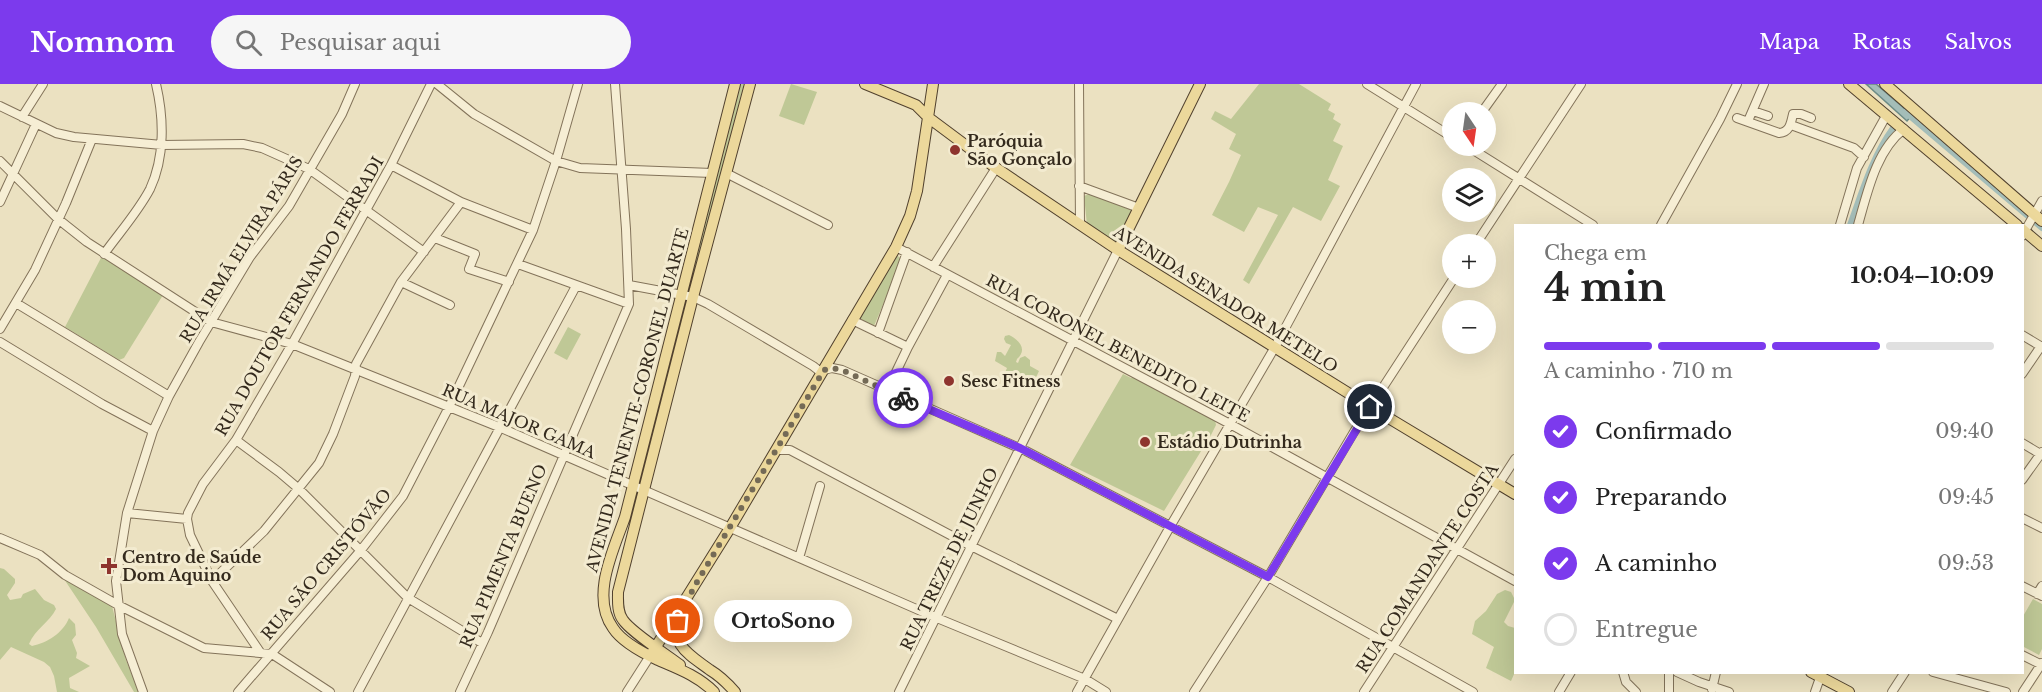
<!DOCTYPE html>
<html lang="pt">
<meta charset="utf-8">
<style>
:root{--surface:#fff;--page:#f6f6f6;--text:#222;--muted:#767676;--line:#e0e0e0;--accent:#7c3aed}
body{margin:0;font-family:"Libre Baskerville",serif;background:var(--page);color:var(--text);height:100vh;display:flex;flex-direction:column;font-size:22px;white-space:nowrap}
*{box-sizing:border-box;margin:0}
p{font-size:20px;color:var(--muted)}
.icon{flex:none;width:33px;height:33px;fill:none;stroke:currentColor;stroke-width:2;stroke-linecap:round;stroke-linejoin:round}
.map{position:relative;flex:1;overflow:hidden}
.sheet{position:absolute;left:1514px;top:140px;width:510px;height:450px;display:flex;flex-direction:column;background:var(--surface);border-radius:0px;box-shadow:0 6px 24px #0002}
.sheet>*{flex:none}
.needle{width:39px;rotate:167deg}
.controls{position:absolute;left:1442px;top:18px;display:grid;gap:12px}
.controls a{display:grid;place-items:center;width:54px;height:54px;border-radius:50%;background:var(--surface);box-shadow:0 6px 24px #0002;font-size:30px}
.pin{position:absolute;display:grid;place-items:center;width:51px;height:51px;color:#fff;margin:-26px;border:3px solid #fff;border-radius:50%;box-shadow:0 2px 6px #0007}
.courier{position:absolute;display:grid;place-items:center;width:60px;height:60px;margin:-30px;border:4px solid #7c3aed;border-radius:50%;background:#fff;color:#222;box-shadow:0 2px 8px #0007}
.bubble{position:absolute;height:42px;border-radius:21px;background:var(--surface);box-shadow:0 6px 24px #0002;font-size:20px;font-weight:700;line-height:42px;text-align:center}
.summary em{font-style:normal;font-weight:700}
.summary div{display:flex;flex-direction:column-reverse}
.summary{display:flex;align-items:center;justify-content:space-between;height:102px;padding:0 30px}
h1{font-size:39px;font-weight:700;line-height:45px}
.bar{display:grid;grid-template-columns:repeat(4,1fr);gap:9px 6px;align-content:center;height:72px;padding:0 30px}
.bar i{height:8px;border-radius:4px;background:var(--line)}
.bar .on{background:var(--accent)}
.bar p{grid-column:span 4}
ol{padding:0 30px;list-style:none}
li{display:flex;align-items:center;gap:18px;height:66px}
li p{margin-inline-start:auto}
li .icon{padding:6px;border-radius:50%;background:var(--accent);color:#fff;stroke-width:4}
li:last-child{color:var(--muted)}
li i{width:33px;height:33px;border:3px solid var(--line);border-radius:50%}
header{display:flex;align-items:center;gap:36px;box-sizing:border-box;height:84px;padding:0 30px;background:var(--accent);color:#fff}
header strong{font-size:28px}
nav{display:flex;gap:33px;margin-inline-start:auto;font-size:21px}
.search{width:420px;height:54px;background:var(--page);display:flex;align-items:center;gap:15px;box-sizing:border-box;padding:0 21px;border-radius:33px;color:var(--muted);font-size:22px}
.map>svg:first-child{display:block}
.green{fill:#bfc896}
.water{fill:#a4bdb8;stroke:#6c8b85;stroke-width:1.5}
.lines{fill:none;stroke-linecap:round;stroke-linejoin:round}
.canal{stroke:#a4bdb8;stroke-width:6}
.minor-casing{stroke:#83735a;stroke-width:10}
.major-casing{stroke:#51412e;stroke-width:12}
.minor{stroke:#f6eed4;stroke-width:8}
.major{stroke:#ecd89b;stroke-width:10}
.done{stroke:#746a56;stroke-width:6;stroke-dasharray:0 10.8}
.route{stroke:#7c3aed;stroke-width:8}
.poi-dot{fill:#8e342e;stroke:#f3ebd0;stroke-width:2}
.labels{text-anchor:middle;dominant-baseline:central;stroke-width:6;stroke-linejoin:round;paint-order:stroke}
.poi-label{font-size:16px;font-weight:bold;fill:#342a1d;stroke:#f3ebd0;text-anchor:start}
.street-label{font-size:16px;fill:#342a1d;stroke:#f3ebd0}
</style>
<header>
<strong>Nomnom</strong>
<div class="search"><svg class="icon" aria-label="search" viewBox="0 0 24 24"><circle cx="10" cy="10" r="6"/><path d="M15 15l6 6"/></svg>Pesquisar aqui</div>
<nav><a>Mapa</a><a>Rotas</a><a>Salvos</a></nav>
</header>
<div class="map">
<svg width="2042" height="608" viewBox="0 0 2042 608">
<rect width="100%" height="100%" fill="#ebe1c1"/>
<!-- green -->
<path class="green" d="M739,0H744L690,206L688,207Z
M791,0L817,8L804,41L779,32Z
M1259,0H1299L1331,20L1328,26L1335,30L1333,35L1341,40L1333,57L1343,62L1328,96L1340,102L1321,137L1293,123L1249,200L1243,196L1278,131L1258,123L1244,148L1212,131L1229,98L1241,71L1229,65L1236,50L1211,35L1215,27L1231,35Z
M1089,110L1133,126L1117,157L1113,158L1087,141L1084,112Z
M896,170L901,175L900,180L874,242L860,235Z
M102,172L163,211L124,274L119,276L65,243Z
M568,243L581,250L567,276L554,269Z
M1009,251C1019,256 1028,265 1017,275L1016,278L1018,279L1020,274L1025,272L1030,276V282L1039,287L1031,304L1004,291L1007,284L995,277L997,268H1001L1005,272L1011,261L1006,259L1004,255L1005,252Z
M1123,290L1131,294L1133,293L1215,336L1216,341L1211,351L1164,427L1070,381Z
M0,484L4,485L15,495V499L7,511L10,516L21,514L23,510L35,505L44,516L54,521L56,525C50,538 35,545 29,560L32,562C47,559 63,549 69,534L75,540L76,551L72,556L77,569L76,574L90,582L69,594L70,604L79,608H57L54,592L50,583L44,578L11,563L0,576Z
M62,492L112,522L126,576L139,608H134L96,543Z
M1505,506L1511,508L1515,516L1504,538L1508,542L1515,544V588L1511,597L1486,584L1494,563L1472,550L1475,537L1486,527L1497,510Z
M2033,515L2042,520V565L2039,571L2022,562V534Z"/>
<!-- water -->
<path class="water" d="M1866,0H1876L1912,31L1907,37Z"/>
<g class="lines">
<!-- canal -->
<path class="canal" d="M1905,28L2042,144
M1850,141C1862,108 1872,73 1893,44"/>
<!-- minor casing -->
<g class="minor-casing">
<path id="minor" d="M437,0L474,30L556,77L580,84L712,89
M1079,0L1080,141
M1367,0L1452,53
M0,22L56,49L74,53L162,61L243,60L262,64L309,85L424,168
M1753,27L1768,32
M1482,28L1502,0
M22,33L43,0
M1737,34L1779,49C1790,48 1791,39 1793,30H1801L1811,34
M1748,37L1764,0
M1791,41L1854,64L1864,73
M1467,62L1593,141
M0,77L58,135L87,158L211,238L292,260L499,343L937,534L1085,595L1106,608
M391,81L461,118L533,146
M726,89L828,141
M1079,102L1139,124
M0,118L36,40
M1661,141L1720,35L1737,0
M1840,141L1857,84L1886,32
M1858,141C1867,110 1876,66 1904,45
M2022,152L2042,117
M435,154L475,170L469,185L509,198
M1476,160L1581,0
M896,163L1230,340L1515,497
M104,170C119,149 138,128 150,105C165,73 164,34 156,0
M518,180L629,220
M933,183L996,84
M401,198L450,221
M629,201L693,213L708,220L813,282L822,289
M16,219L169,312
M852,236L908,263
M0,245L35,186L66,119L92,55
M878,249L907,168
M2022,251L2042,263
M0,258L102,320L153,347
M824,286L832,284L842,286L1026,367L1268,493L1473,608
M2022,290L2041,262
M887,307L908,263L947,191
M236,356L279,388L299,405L408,514L482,559
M2022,359L2042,371
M777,366H790L971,462L1118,535
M2022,396L2042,368
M127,429L187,435
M2022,434L2042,444
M0,454L40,471L65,491L118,521L204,564L272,570L330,608
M799,474L820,402
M212,497L264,447L319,379L333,350L355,292L356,280L401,198L461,118
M2022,502L2042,512
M2037,510L2042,502
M260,568L212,497L190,451L187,435L188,429L203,400L236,356L292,260L391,81L431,0
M2022,571L2042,581
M1623,588L1626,598L1636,608
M1677,588L1699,598L1729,608
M1933,588L2006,608
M1712,605L1716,588
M143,608L122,550L116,497L127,429L153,347L169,312L199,258L250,173L289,122L342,30L355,0
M238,608L361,466L403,412L449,323L533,146L556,77L578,0
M358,608L576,202
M460,608L488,548L629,220L626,145L615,0
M627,608L650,572
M899,608L1118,166
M1077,608L1171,441L1275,263L1416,0
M1194,608L1268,493L1354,348L1454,194
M1364,608L1515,375
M1559,608L1571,588
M1669,608V588
M1815,608L1822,588
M1892,608L1905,588
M2023,608L2042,579"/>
</g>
<!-- major casing -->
<g class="major-casing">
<path id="major" d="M865,0L916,21L929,34L996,84L1118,166L1382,330L1515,410
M1849,0L2017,141
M1885,0L2042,137
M2022,145L2042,162
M1118,166L1200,0
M681,530C667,560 690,571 710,586C720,592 728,600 735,608
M652,569L730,444L896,163L910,132L917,107L933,0
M680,581C666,570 632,549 623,536C617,528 618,517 618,508L693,213L750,0
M1811,588L1849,608
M714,608C698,592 679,585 658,576C643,569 622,558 613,544C590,512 614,465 625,433L735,0"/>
</g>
<!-- minor -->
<use href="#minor" class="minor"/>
<!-- major -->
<use href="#major" class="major"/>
</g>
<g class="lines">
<!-- done -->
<path class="done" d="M678,537L694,503L824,286L832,284L842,286L903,314"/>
<!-- route -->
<path class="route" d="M903,314L1020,364L1268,493L1370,323"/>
</g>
<!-- markers -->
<g class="poi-dot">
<circle cx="955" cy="66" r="6"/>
<circle cx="949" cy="297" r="6"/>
<circle cx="1145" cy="358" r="6"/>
<path d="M106 473h6v6h6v6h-6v6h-6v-6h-6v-6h6z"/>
</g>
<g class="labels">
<!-- poi labels -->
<g class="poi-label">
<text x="967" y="57">Paróquia<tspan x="967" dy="18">São Gonçalo</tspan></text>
<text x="961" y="297">Sesc Fitness</text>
<text x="1157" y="358">Estádio Dutrinha</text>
<text x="122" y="473">Centro de Saúde<tspan x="122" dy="18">Dom Aquino</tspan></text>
</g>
<!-- street labels -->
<g class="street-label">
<text transform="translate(241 165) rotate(-58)">RUA IRMÃ ELVIRA PÁRIS</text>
<text transform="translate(299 212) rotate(-60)">RUA DOUTOR FERNANDO FERRADI</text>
<text transform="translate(1226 215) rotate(32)">AVENIDA SENADOR METELO</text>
<text transform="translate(1118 264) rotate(28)">RUA CORONEL BENEDITO LEITE</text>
<text transform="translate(637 316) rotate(-75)">AVENIDA TENENTE-CORONEL DUARTE</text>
<text transform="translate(519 337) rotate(23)">RUA MAJOR GAMA</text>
<text transform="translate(503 472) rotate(-67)">RUA PIMENTA BUENO</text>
<text transform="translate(949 475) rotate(-64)">RUA TREZE DE JUNHO</text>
<text transform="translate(326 480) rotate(-50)">RUA SÃO CRISTÓVÃO</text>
<text transform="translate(1427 484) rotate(-57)">RUA COMANDANTE COSTA</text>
</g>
</g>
</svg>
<div class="controls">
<a><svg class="needle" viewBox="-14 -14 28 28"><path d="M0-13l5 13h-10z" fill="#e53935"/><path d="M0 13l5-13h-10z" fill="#767676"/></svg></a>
<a><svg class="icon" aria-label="layers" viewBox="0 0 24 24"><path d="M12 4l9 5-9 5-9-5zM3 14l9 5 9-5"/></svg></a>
<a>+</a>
<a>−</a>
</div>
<div class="pin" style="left:678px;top:537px;background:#ea580c"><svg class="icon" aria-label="bag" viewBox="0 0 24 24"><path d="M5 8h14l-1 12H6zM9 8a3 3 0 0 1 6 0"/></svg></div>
<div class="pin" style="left:1370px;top:323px;background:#1f2937"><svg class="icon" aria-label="home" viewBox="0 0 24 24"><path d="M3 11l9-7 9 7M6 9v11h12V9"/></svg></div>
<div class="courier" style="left:903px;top:314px"><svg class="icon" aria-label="bike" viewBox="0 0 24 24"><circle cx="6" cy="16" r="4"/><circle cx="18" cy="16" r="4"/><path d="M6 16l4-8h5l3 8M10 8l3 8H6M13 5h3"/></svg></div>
<div class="bubble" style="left:714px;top:516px;width:138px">OrtoSono</div>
<section class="sheet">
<div class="summary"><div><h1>4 min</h1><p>Chega em</p></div><em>10:04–10:09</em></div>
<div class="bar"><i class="on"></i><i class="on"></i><i class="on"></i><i></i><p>A caminho · 710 m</p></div>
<ol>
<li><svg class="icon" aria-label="check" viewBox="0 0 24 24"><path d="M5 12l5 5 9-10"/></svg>Confirmado<p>09:40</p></li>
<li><svg class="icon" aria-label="check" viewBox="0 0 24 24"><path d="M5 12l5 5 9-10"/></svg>Preparando<p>09:45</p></li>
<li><svg class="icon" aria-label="check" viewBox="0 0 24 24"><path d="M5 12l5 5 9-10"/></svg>A caminho<p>09:53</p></li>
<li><i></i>Entregue</li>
</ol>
</section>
</div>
